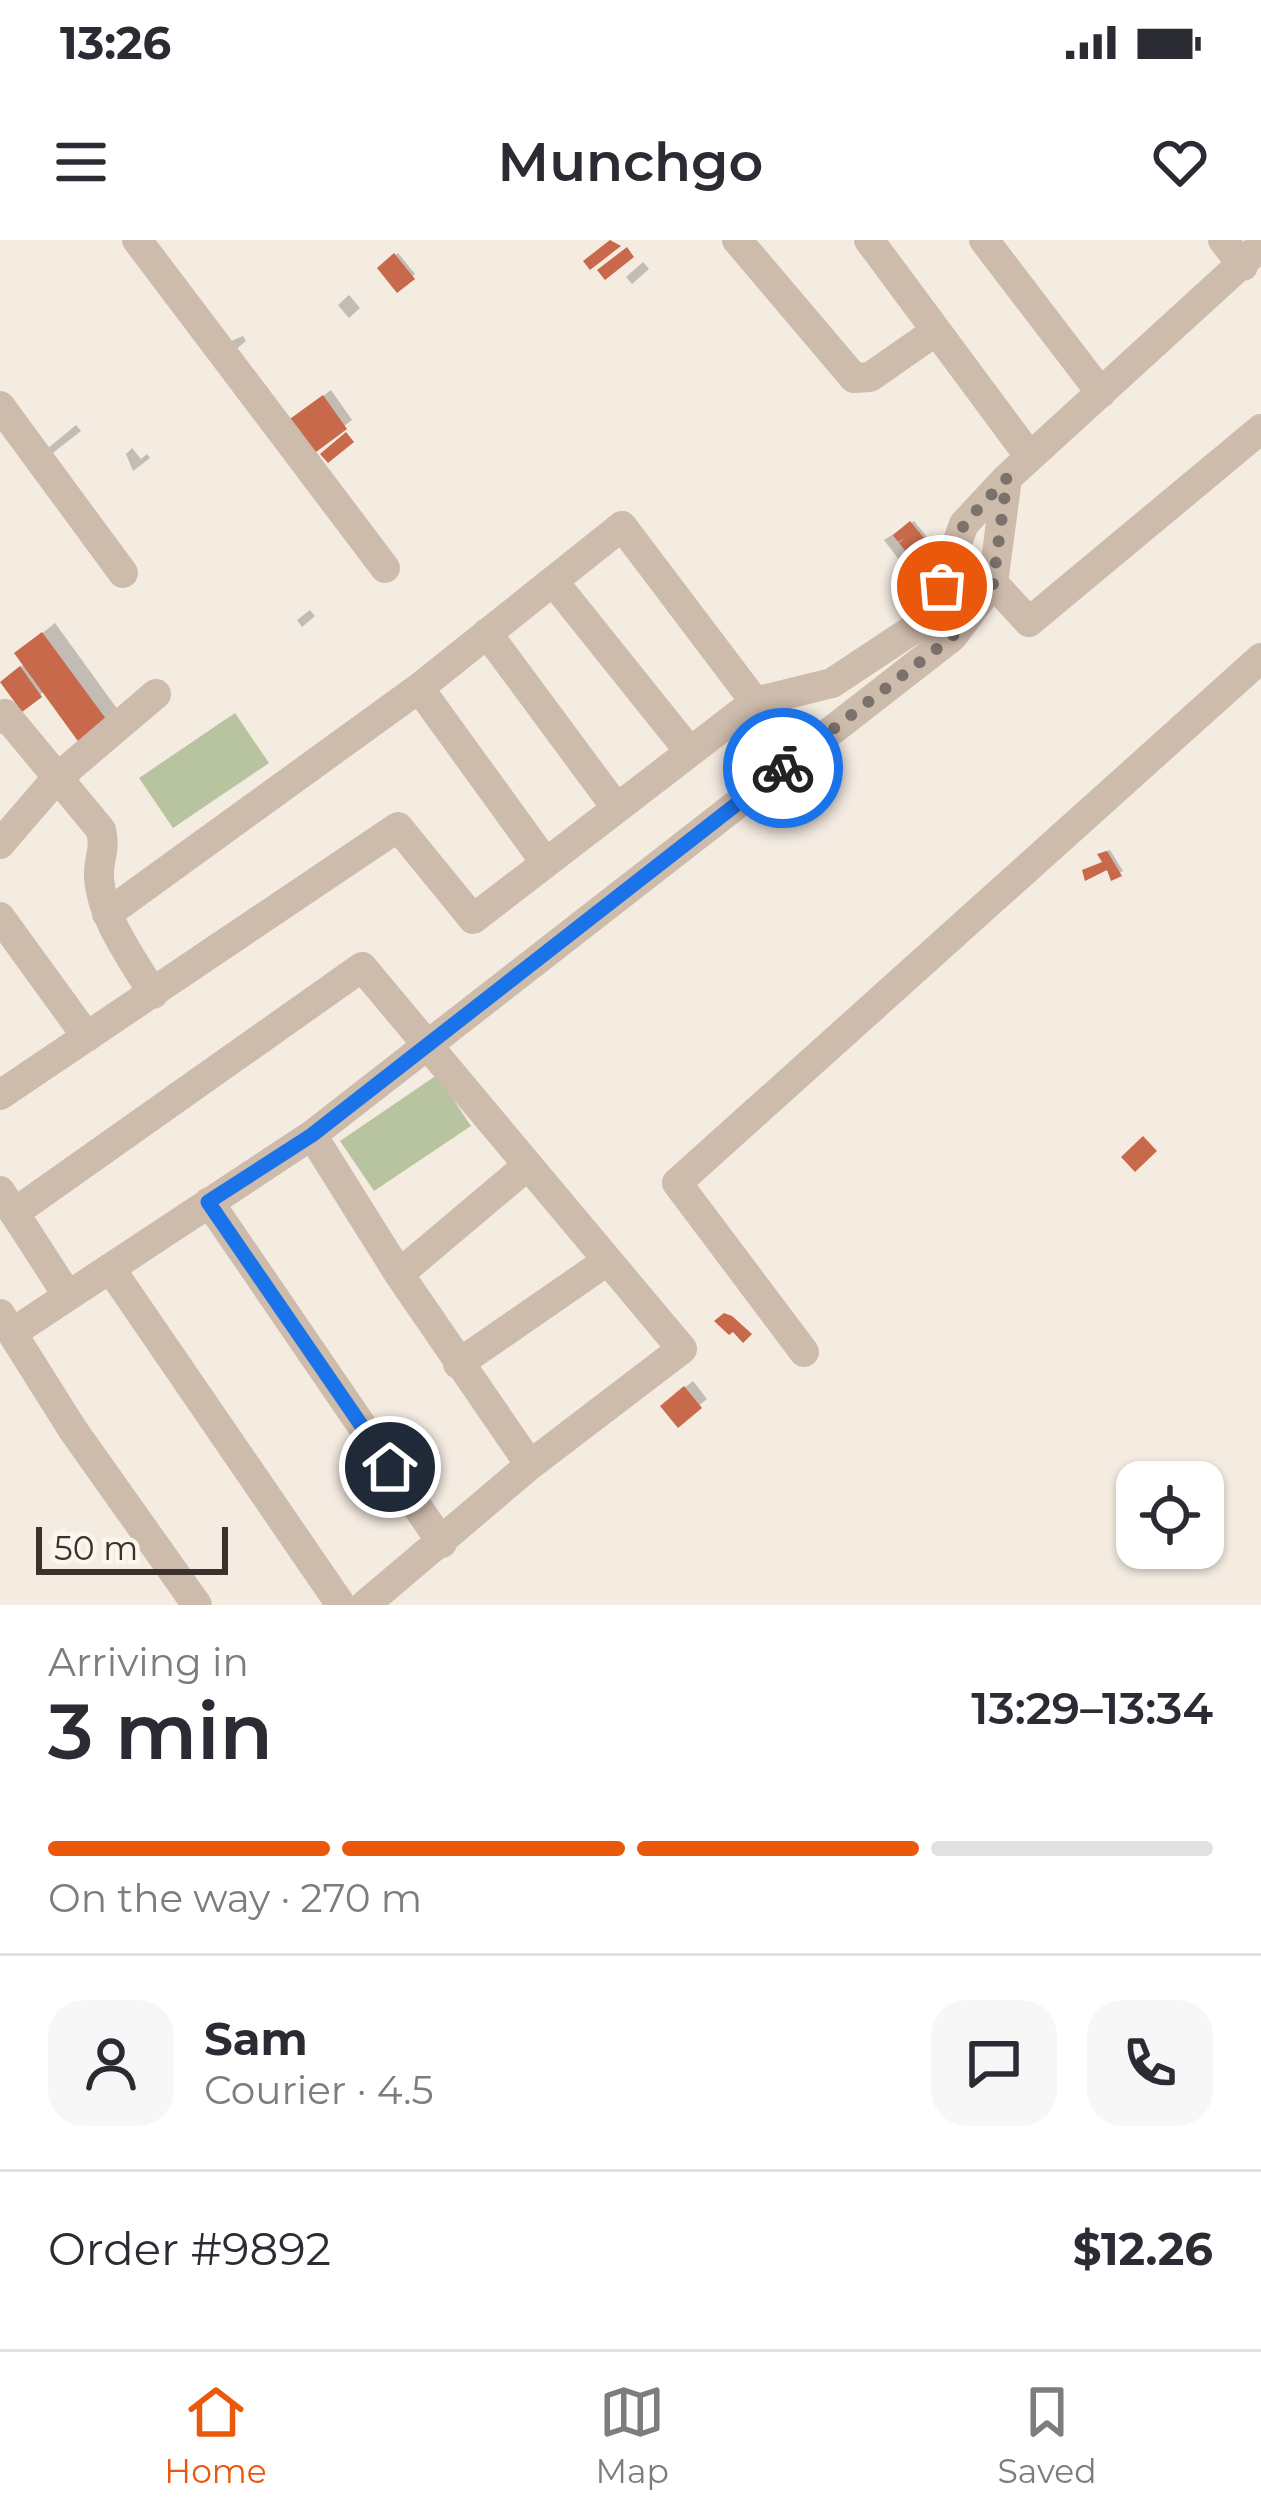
<!DOCTYPE html>
<meta charset="utf-8">
<style>
:root{--surface:#fff;--page:#f7f7f7;--text:#2b2b33;--muted:#7c7c81;--line:#e1e1e2;--accent:#ea580c}
body{margin:0;font-family:Montserrat,sans-serif;background:var(--page);color:var(--text);height:100vh;display:flex;flex-direction:column;font-size:45px;white-space:nowrap}
*{box-sizing:border-box;margin:0}
p{font-size:39px;color:var(--muted)}
.icon{flex:none;width:66px;height:66px;fill:none;stroke:currentColor;stroke-width:2;stroke-linecap:round;stroke-linejoin:round}
.map{position:relative;height:1365px;overflow:hidden}
.panel{display:flex;flex-direction:column;background:var(--surface);flex:1}
.panel>*{flex:none}
.buttons{position:absolute;left:1116px;top:1221px;display:grid;gap:24px}
.buttons a{display:grid;place-items:center;width:108px;height:108px;border-radius:24px;background:var(--surface);box-shadow:0 3px 9px #0004;font-size:60px}
.scale{position:absolute;left:36px;bottom:30px;width:192px;box-sizing:border-box;padding-left:12px;border:6px solid #3b302b;border-top:0;font-size:33px;line-height:42px;white-space:nowrap;color:#3b302b;-webkit-text-stroke:9px #fbf5ee;paint-order:stroke}
.pin{position:absolute;display:grid;place-items:center;width:102px;height:102px;color:#fff;margin:-51px;border:6px solid #fff;border-radius:50%;box-shadow:0 3px 12px #0007}
.courier{position:absolute;display:grid;place-items:center;width:120px;height:120px;margin:-60px;border:9px solid #1a73e8;border-radius:50%;background:#fff;color:#222;box-shadow:0 3px 15px #0007}
.overview em{font-style:normal;font-weight:600}
.overview div{display:flex;flex-direction:column-reverse}
.overview{display:flex;align-items:center;justify-content:space-between;height:204px;padding:0 48px}
h1{font-size:78px;font-weight:600;line-height:90px}
.bar{display:grid;grid-template-columns:repeat(4,1fr);gap:18px 12px;align-content:center;height:144px;padding:0 48px}
.bar i{height:15px;border-radius:9px;background:var(--line)}
.bar .selected{background:var(--accent)}
.bar p{grid-column:span 4}
.line{display:flex;align-items:center;gap:30px;padding:0 48px;border-top:3px solid var(--line)}
.line div{flex:1}
.round{display:grid;place-items:center;flex:none;width:126px;height:126px;border-radius:36px;background:var(--page)}
.status{display:flex;justify-content:space-between;align-items:center;height:84px;padding:0 60px;background:var(--surface);direction:ltr}
.status svg{height:33px;fill:currentColor}
header{display:flex;justify-content:space-between;align-items:center;height:156px;padding:0 48px;background:var(--surface);font-size:54px;font-weight:600}
.tab-bar{display:flex;justify-content:space-around;align-items:center;height:168px;border-top:3px solid var(--line);background:var(--surface);font-size:33px;color:var(--muted)}
.tab-bar a{display:grid;justify-items:center;gap:6px}
.tab-bar .selected{color:var(--accent)}
.map>svg:first-child{display:block}
.garden{fill:#b8c4a0}
.shadow{fill:#0003}
.building{fill:#c8694b}
.lines{fill:none;stroke-linecap:round;stroke-linejoin:round}
.minor{stroke:#cdbbac;stroke-width:30}
.done{stroke:#7c716b;stroke-width:12;stroke-dasharray:0 21.6}
.route{stroke:#1a73e8;stroke-width:15}
</style>
<div class="status"><b>13:26</b><svg viewBox="0 0 49 12"><path d="M0 12V9h3v3zM5 12V6h3v6zM10 12V3h3v9zM15 12V0h3v12zM26 1h20v11H26zM47 4h2v5h-2z"/></svg></div>
<header><svg class="icon" aria-label="menu" viewBox="0 0 24 24"><path d="M4 6h16M4 12h16M4 18h16"/></svg>Munchgo<svg class="icon" aria-label="heart" viewBox="0 0 24 24"><path d="M12 20l-8-8c-3-5 5-10 8-4 3-6 11-1 8 4z"/></svg></header>
<div class="map">
<svg width="1261" height="1365" viewBox="0 0 1261 1365">
<rect width="100%" height="100%" fill="#f4ebe1"/>
<!-- garden -->
<path class="garden" d="M235,473L269,523L173,588L139,538Z
M437,835L471,886L374,951L340,901Z"/>
<!-- shadow -->
<path class="shadow" d="M398,13L415,34L398,49L381,28Z
M643,22L649,29L632,44L626,37Z
M349,55L360,68L349,78L338,65Z
M243,96L246,101L229,115L224,104Z
M331,150L352,180L312,211L298,175Z
M76,185L81,191L45,219L41,214Z
M132,208L141,219L147,214L150,218L133,231L126,214Z
M914,281L929,299L899,320L884,300Z
M310,370L315,376L302,387L297,380Z
M55,383L118,470L107,481L45,450L40,455L10,434L25,424L18,413Z
M1110,610L1123,631L1113,637L1103,622V612Z
M693,1141L707,1159L678,1183L671,1159Z"/>
<!-- building -->
<path class="building" d="M610,0L621,6L590,30L583,21Z
M627,7L634,17L605,40L597,30Z
M394,13L415,39L397,53L377,28Z
M323,155L347,189L312,215L287,181Z
M346,192L354,202L328,223L320,214Z
M910,281L929,304L911,318L899,303L905,298L898,302L893,295Z
M42,392L109,483L80,504L14,413Z
M20,426L42,457L22,472L0,442Z
M1107,611L1122,636L1111,641L1107,630L1085,641L1082,630L1102,622L1097,614Z
M1143,896L1157,911L1135,932L1121,917Z
M724,1073L732,1076L752,1094L743,1103L733,1092L729,1095L714,1081Z
M684,1146L702,1168L678,1188L660,1166Z"/>
<g class="lines">
<!-- minor -->
<path class="minor" d="M137,0L385,328
M737,0L854,138L870,137L936,91
M869,0L1030,217
M984,0L1101,153
M1223,0L1243,26
M0,166L123,333
M553,341L690,512
M993,343L1029,382L1261,189
M487,393L615,566
M419,448L545,622
M0,479L5,474L101,590C106,610 98,619 99,638C102,680 133,719 153,754
M0,604L56,539L156,454
M107,674L419,448L622,286L755,462
M0,677L87,797
M0,855L398,587L473,679L755,462L832,443L930,378L964,284L1007,238L1261,6
M312,895L399,1034L530,1225
M0,951L68,1056
M209,962L442,1303
M14,973L362,727L682,1109L530,1225L365,1365
M110,1028L341,1365
M399,1034L526,927
M0,1074L73,1190L197,1365
M12,1093L312,895L952,397L993,343L1007,238
M804,1112L677,943L1261,418
M458,1124L607,1021"/>
</g>
<g class="lines">
<!-- done -->
<path class="done" d="M783,528L952,397L993,344L1007,238L964,284L942,346"/>
<!-- route -->
<path class="route" d="M390,1227L208,962L312,895L783,528"/>
</g>
</svg>
<div class="buttons">
<a><svg class="icon" aria-label="locate" viewBox="0 0 24 24"><circle cx="12" cy="12" r="6"/><path d="M12 2v4M12 18v4M2 12h4M18 12h4"/></svg></a>
</div>
<div class="scale">50 m</div>
<div class="pin" style="left:942px;top:346px;background:#ea580c"><svg class="icon" aria-label="bag" viewBox="0 0 24 24"><path d="M5 8h14l-1 12H6zM9 8a3 3 0 0 1 6 0"/></svg></div>
<div class="pin" style="left:390px;top:1227px;background:#1f2937"><svg class="icon" aria-label="home" viewBox="0 0 24 24"><path d="M3 11l9-7 9 7M6 9v11h12V9"/></svg></div>
<div class="courier" style="left:783px;top:528px"><svg class="icon" aria-label="bike" viewBox="0 0 24 24"><circle cx="6" cy="16" r="4"/><circle cx="18" cy="16" r="4"/><path d="M6 16l4-8h5l3 8M10 8l3 8H6M13 5h3"/></svg></div>
</div>
<section class="panel">
<div class="overview"><div><h1>3 min</h1><p>Arriving in</p></div><em>13:29–13:34</em></div>
<div class="bar"><i class="selected"></i><i class="selected"></i><i class="selected"></i><i></i><p>On the way · 270 m</p></div>
<div class="line" style="height:216px"><a class="round"><svg class="icon" aria-label="person" viewBox="0 0 24 24"><circle cx="12" cy="8" r="4"/><path d="M4 21q1-7 8-7t8 7"/></svg></a><div><b>Sam</b><p>Courier · 4.5</p></div><a class="round"><svg class="icon" aria-label="chat" viewBox="0 0 24 24"><path d="M4 5h16v11H9l-5 4z"/></svg></a><a class="round"><svg class="icon" aria-label="phone" viewBox="0 0 24 24"><path d="M5 4h4l2 5-3 2q2 4 5 5l2-3 5 2v4C11 20 4 13 5 4z"/></svg></a></div>
<div class="line" style="height:156px"><div>Order #9892</div><b>$12.26</b></div>
</section>
<nav class="tab-bar">
<a class="selected"><svg class="icon" aria-label="home" viewBox="0 0 24 24"><path d="M3 11l9-7 9 7M6 9v11h12V9"/></svg>Home</a>
<a><svg class="icon" aria-label="map" viewBox="0 0 24 24"><path d="M3 6l6-2 6 2 6-2v14l-6 2-6-2-6 2zM9 4v14M15 6v14"/></svg>Map</a>
<a><svg class="icon" aria-label="saved" viewBox="0 0 24 24"><path d="M7 4h10v16l-5-4-5 4z"/></svg>Saved</a>
</nav>
